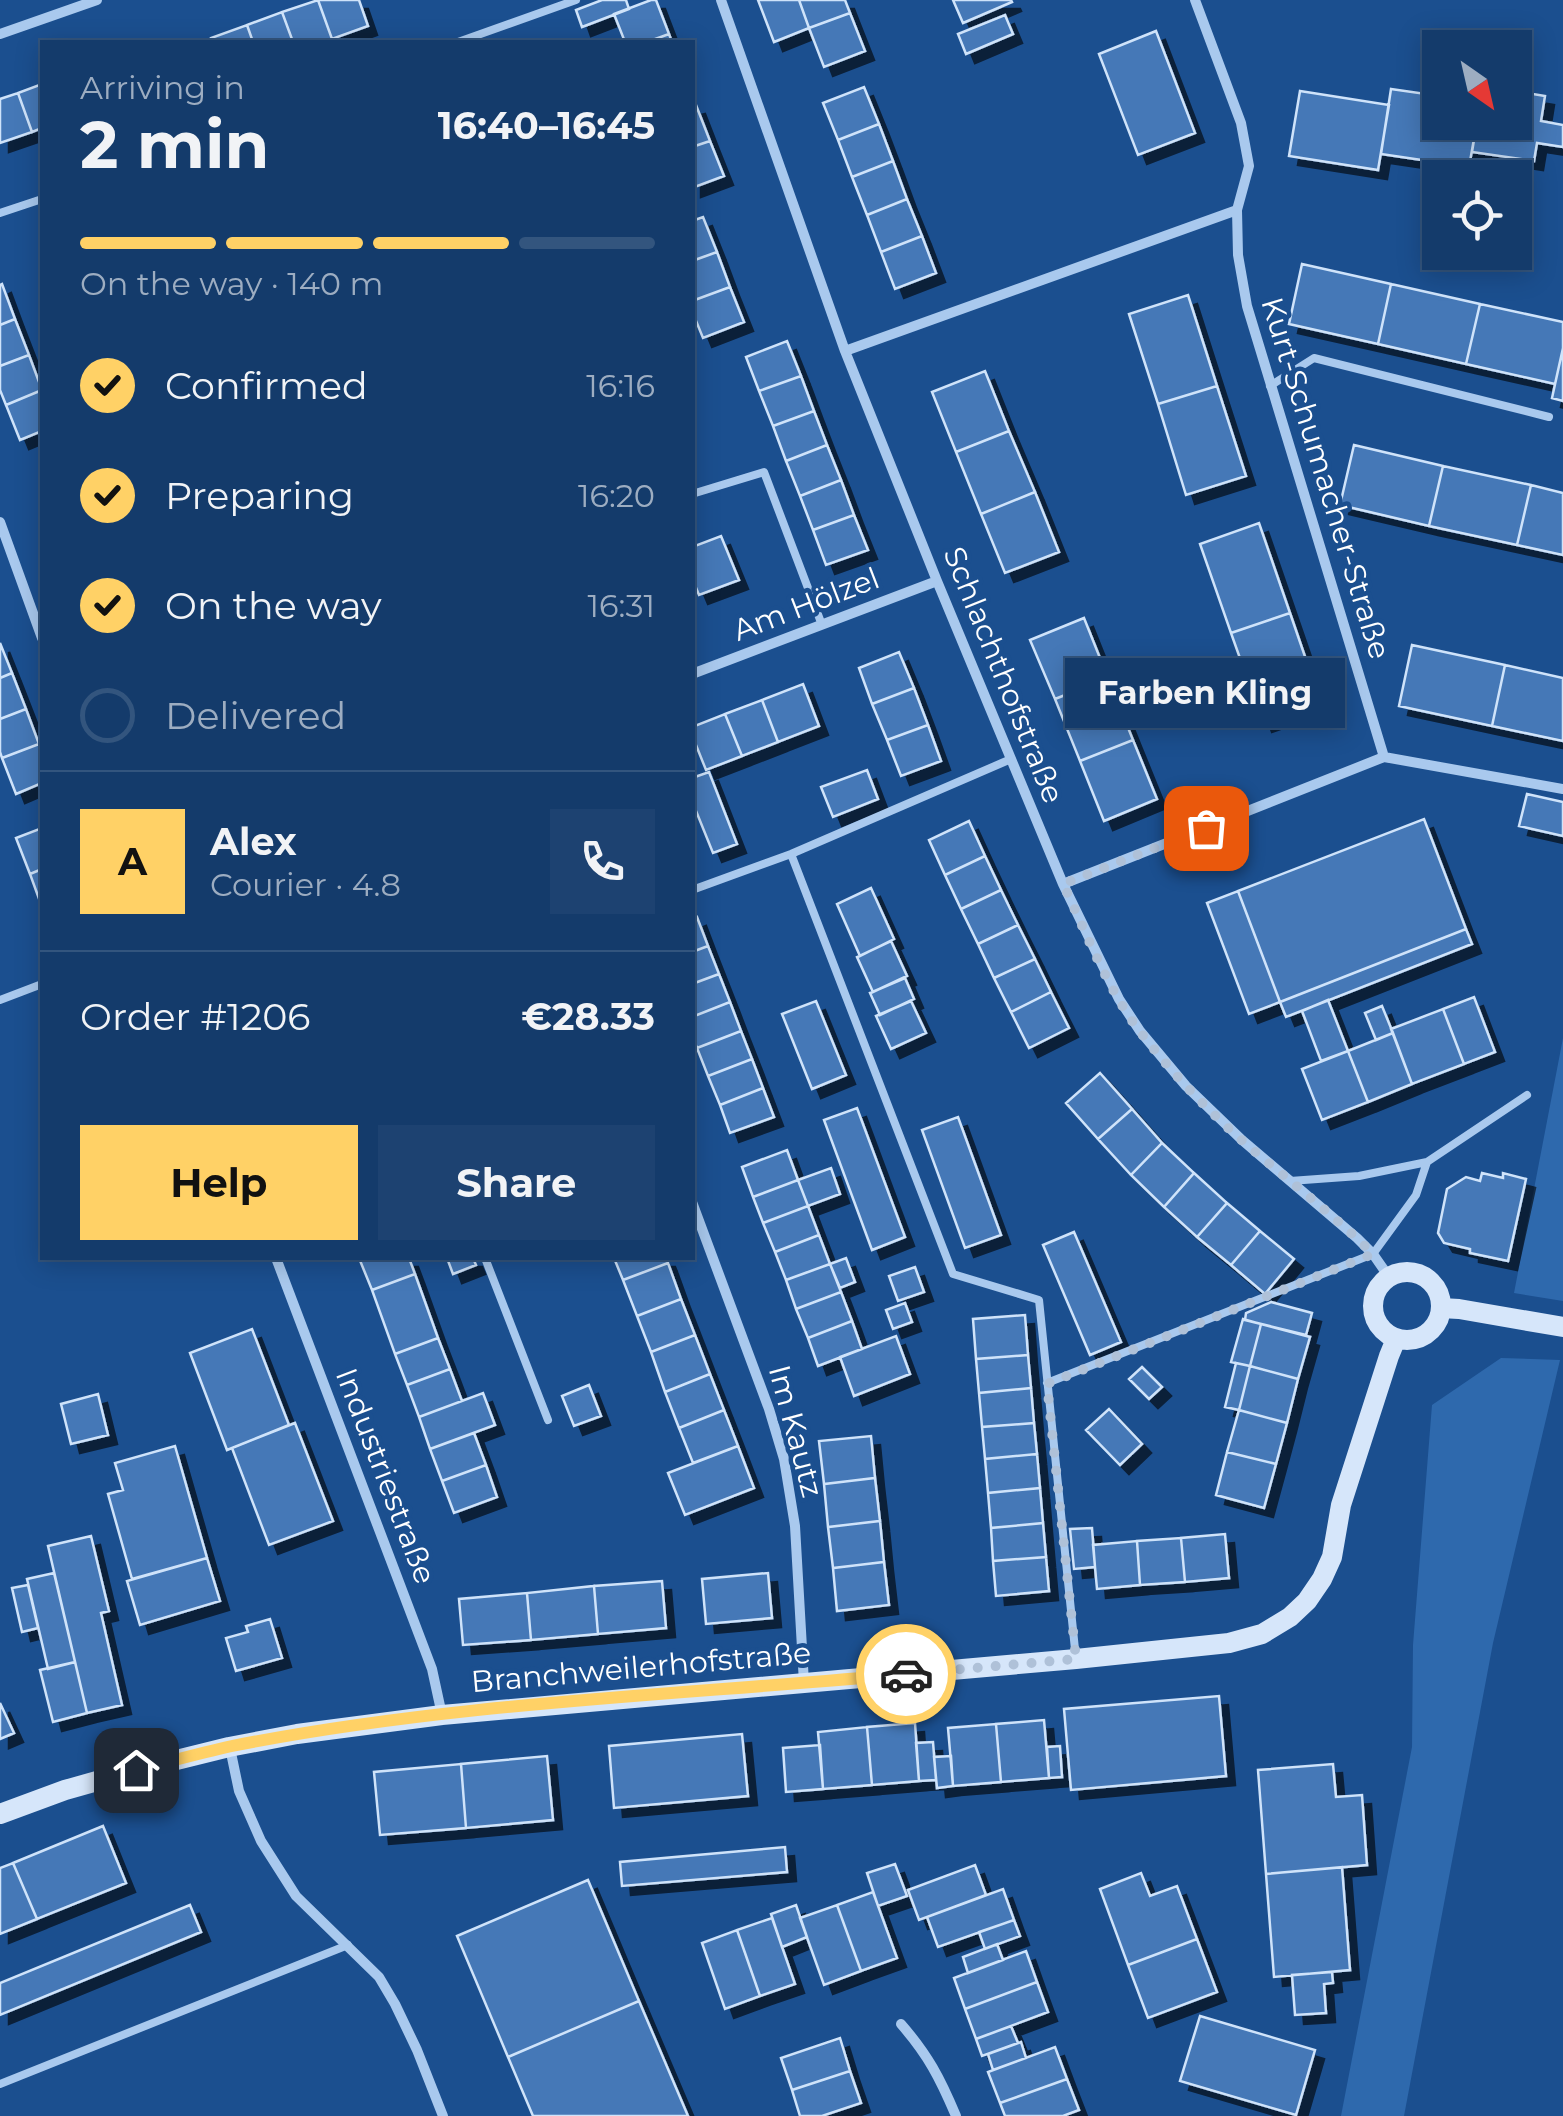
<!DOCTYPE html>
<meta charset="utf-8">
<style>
:root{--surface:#143b6b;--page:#1d4271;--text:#f1f3f6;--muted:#9dadc1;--line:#33557e;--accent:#ffd166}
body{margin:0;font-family:Montserrat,sans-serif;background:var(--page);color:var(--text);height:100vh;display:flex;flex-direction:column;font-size:38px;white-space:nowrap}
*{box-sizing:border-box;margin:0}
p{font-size:32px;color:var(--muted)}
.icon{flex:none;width:55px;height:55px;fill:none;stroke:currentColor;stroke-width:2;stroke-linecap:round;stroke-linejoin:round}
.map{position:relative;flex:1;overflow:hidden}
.panel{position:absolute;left:40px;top:40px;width:655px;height:1220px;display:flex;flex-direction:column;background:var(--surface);border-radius:0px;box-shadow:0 5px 25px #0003,0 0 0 2px var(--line)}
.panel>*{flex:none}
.needle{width:65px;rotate:146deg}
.tools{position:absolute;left:1422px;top:30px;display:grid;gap:20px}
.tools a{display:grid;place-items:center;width:110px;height:110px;border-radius:0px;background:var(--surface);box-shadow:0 5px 25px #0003,0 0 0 2px var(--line);font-size:50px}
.pin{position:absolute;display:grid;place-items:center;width:85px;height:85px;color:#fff;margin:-42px;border-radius:20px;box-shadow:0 5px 15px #0006}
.courier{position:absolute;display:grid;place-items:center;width:100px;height:100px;margin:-50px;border:8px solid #ffd166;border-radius:50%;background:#fff;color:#222;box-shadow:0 2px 12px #0007}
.bubble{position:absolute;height:70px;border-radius:0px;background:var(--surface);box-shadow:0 5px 25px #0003,0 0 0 2px var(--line);font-size:32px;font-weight:700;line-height:70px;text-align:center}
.headline em{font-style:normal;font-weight:700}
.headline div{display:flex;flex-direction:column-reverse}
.headline{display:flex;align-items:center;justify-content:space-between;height:170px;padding:0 40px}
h1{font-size:65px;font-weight:700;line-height:75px}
.bar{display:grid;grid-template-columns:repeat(4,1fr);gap:15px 10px;align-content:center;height:120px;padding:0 40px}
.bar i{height:12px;border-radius:8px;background:var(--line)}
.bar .active{background:var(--accent)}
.bar p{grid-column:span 4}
.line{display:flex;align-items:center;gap:25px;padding:0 40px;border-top:2px solid var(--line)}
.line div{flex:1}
.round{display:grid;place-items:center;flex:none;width:105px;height:105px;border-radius:0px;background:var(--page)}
ol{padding:0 40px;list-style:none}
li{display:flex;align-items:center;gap:30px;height:110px}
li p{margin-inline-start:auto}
li .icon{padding:10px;border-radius:50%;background:var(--accent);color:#111;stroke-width:4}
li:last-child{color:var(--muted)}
li i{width:55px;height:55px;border:5px solid var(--line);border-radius:50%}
.primary-button{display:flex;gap:20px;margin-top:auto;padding:20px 40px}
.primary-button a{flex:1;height:115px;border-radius:0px;background:var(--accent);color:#111;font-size:40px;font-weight:700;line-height:115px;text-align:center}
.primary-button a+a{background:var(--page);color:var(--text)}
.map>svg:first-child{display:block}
.green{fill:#2e69ad}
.building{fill:#4478b7;stroke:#cfe3fa;stroke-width:2.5;filter:url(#shadow)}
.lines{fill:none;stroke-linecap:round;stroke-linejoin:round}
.lane{stroke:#a9c9ee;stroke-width:8}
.street{stroke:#a9c9ee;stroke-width:10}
.secondary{stroke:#d6e6fa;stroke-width:20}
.done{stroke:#afc1d8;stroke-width:10;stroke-dasharray:0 18}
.route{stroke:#ffd166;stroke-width:12}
.labels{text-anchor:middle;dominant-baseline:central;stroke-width:9;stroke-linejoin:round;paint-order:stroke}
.street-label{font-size:30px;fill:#fff;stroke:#1b4f8f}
</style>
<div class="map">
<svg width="1563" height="2116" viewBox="0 0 1563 2116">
<defs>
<filter id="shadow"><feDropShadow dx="9" dy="9" stdDeviation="0" flood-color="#0009"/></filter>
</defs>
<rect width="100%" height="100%" fill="#1b4f8f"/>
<!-- green -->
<path class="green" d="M1563,1038V1301L1514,1293Z
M1501,1358L1560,1360L1493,1643L1404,2116H1341L1412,1747L1413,1645L1432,1405Z"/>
<!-- building -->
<path class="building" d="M318,0H359L368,26L332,39Z
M318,0L332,39L321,42H293L282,12Z
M602,0H626L629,9L582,27L576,10Z
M651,0H656L669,34L647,42H625L614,14Z
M758,0H799L809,28L774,42Z
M799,0H845L850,13L809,28Z
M953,0H1011L1012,2L963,23Z
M282,12L293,42H253L247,25Z
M850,13L865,51L824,67L809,28Z
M1005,15L1013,34L966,54L958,34Z
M247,25L253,42H212L211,38Z
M1156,31L1195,133L1138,155L1099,54Z
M669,34L672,42H647Z
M42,84V128L32,132L18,93Z
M864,87L879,124L838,140L823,103Z
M1391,89L1440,96V122H1477L1469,167L1381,154Z
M1300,91L1389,105L1378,170L1289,156Z
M1515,91L1545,96L1541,121L1563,125V147L1537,143L1534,161L1472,152L1477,122H1515Z
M18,93L32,132L0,143V99Z
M696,105L710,141L692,147V106Z
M879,124L893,161L852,177L838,140Z
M710,141L724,176L692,188V147Z
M893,161L907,199L867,215L852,177Z
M907,199L922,236L881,252L867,215Z
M703,217L717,252L692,261V221Z
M922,236L936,273L895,289L881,252Z
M717,252L730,287L692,301V261Z
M1302,264L1391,284L1378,344L1289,324Z
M2,284L15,319L0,325V285Z
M1391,284L1480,304L1466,364L1378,344Z
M730,287L744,322L703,338L692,311V301Z
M1188,295L1217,386L1158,404L1129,314Z
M1480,304L1563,322V348L1555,384L1466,364Z
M15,319L29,355L0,366V325Z
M787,341L801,376L759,391L746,357Z
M1563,348V401L1552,398Z
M29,355L42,390L6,405L0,390V366Z
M985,371L1009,431L956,452L932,392Z
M801,376L814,411L773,426L759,391Z
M1217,386L1246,476L1186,495L1158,404Z
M42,390V431L20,440L6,405Z
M814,411L827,445L786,461L773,426Z
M1009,431L1035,492L981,514L956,452Z
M827,445L841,480L800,496L786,461Z
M1354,445L1443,466L1429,526L1340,505Z
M1443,466L1531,485L1517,545L1429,526Z
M841,480L854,515L813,530L800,496Z
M1531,485L1563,493V555L1517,545Z
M1035,492L1059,552L1005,573L981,514Z
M854,515L868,550L826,565L813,530Z
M1259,523L1290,613L1231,633L1200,544Z
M721,536L739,580L699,595L692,578V547Z
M1290,613L1321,703L1263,723L1231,633Z
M1084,618L1108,678L1055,699L1030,640Z
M0,643L12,673L0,678Z
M1412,645L1505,665L1492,726L1399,706Z
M899,652L914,688L872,704L859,668Z
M1505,665L1563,678V741L1492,726Z
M12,673L26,709L0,719V678Z
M1108,678L1133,740L1080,761L1055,699Z
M803,684L819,726L778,742L762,700Z
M914,688L928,725L887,740L872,704Z
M762,700L778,742L742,756L725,714Z
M26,709L39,744L2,758L0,752V719Z
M725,714L742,756L706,770L692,735V727Z
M928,725L941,761L901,776L887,740Z
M1133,740L1157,799L1104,821L1080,761Z
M39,744L42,753V783L16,794L2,758Z
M867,770L878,799L833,817L821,787Z
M709,772L737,844L713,853L692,801V778Z
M1527,794L1563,802V836L1519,826Z
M1424,819L1466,929L1280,1002L1238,891Z
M969,821L985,856L945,875L929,840Z
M42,828V869L30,874L16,838Z
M985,856L1001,890L961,909L945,875Z
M42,869V907L30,874Z
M871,888L894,939L860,956L837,904Z
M1001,890L1018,925L978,944L961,909Z
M1238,891L1280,1002L1249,1014L1207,903Z
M697,917L708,946L692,952V919Z
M1018,925L1035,959L994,978L978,944Z
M1466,929L1472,944L1286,1017L1280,1002Z
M891,941L907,976L873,992L857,957Z
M708,946L719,974L692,984V952Z
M1035,959L1051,992L1011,1012L994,978Z
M719,974L730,1002L692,1017V984Z
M905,978L914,999L880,1015L870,993Z
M1051,992L1069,1028L1029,1048L1011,1012Z
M1474,997L1495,1052L1464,1064L1443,1009Z
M1328,1000L1348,1051L1321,1061L1302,1011Z
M816,1001L846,1075L812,1089L782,1014Z
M911,1001L926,1033L891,1049L876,1016Z
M730,1002L741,1031L697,1048L692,1035V1017Z
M1382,1006L1393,1033L1376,1040L1365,1013Z
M1443,1009L1464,1064L1412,1084L1391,1029Z
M741,1031L752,1059L708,1076L697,1048Z
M1393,1033L1412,1084L1368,1102L1348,1051Z
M1348,1051L1368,1102L1322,1120L1302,1069Z
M752,1059L763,1088L720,1105L708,1076Z
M1100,1073L1132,1109L1098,1139L1066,1103Z
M763,1088L774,1117L730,1133L720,1105Z
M857,1108L905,1237L872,1250L824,1120Z
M1132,1109L1162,1143L1131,1175L1098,1139Z
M958,1117L1001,1235L965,1248L922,1130Z
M1162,1143L1194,1173L1164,1207L1131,1175Z
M787,1150L798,1180L753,1197L742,1167Z
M831,1168L840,1194L808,1206L798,1180Z
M1194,1173L1227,1203L1197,1237L1164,1207Z
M1482,1173L1503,1178V1173L1526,1179L1508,1261L1470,1253V1249L1444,1243L1438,1233L1447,1189L1466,1177L1480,1181Z
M798,1180L808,1206L763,1223L753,1197Z
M1227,1203L1260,1231L1231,1265L1197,1237Z
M808,1206L819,1235L775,1252L763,1223Z
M1260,1231L1294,1259L1265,1294L1231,1265Z
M1074,1232L1121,1342L1090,1355L1043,1245Z
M819,1235L830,1264L786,1280L775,1252Z
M359,1258H409L415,1274L372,1290Z
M447,1258H473L476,1265L453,1274Z
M614,1258H666L668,1263L623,1280Z
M846,1258L855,1282L840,1288L830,1264Z
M668,1263L681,1299L637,1316L623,1280Z
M830,1264L841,1292L796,1309L786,1280Z
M915,1267L924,1292L898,1301L889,1276Z
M415,1274L438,1338L395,1354L372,1290Z
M841,1292L852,1321L808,1338L796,1309Z
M681,1299L695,1335L651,1352L637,1316Z
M1271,1302L1312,1313L1306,1335L1245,1320L1246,1313Z
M905,1303L912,1322L893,1329L886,1310Z
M1025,1315L1028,1355L976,1359L973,1319Z
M1243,1319L1261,1324L1250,1366L1231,1362Z
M852,1321L862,1349L818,1366L808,1338Z
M1261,1324L1310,1337L1298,1379L1250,1366Z
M252,1329L289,1425L227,1450L190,1353Z
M695,1335L710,1374L665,1392L651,1352Z
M896,1336L910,1374L854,1396L840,1357Z
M438,1338L450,1369L407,1385L395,1354Z
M1028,1355L1031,1388L979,1393L976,1359Z
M1236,1363L1250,1366L1239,1410L1225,1407Z
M1250,1366L1298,1379L1287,1423L1239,1410Z
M1142,1367L1162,1387L1149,1399L1129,1379Z
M450,1369L462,1401L419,1417L407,1385Z
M710,1374L724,1410L679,1428L665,1392Z
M589,1385L601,1416L574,1426L562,1396Z
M1031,1388L1034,1423L982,1427L979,1393Z
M483,1393L495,1425L430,1449L419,1417Z
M98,1394L108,1435L71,1444L61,1404Z
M1109,1409L1142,1444L1120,1465L1086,1430Z
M724,1410L738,1446L693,1463L679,1428Z
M1239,1410L1287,1423L1276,1464L1227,1452Z
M295,1423L333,1521L269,1545L232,1448Z
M1034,1423L1037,1454L985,1459L982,1427Z
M474,1433L486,1465L442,1481L430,1449Z
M871,1436L875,1478L824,1484L819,1441Z
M175,1446L207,1558L132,1579L108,1494L123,1490L115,1463Z
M738,1446L754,1488L685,1515L668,1473Z
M1227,1452L1276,1464L1264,1508L1216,1495Z
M1037,1454L1040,1488L988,1493L985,1459Z
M486,1465L497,1497L454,1513L442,1481Z
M875,1478L880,1521L828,1527L824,1484Z
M1040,1488L1043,1523L991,1528L988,1493Z
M880,1521L884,1562L833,1568L828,1527Z
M1043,1523L1046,1557L993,1561L991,1528Z
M1092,1528L1095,1567L1074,1569L1070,1529Z
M1225,1534L1229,1578L1185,1582L1181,1538Z
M91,1536L109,1611L101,1613L122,1705L87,1713L48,1546Z
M1181,1538L1185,1582L1140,1585L1137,1541Z
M1137,1541L1140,1585L1097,1589L1093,1545Z
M1046,1557L1049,1591L996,1596L993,1561Z
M207,1558L220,1601L140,1625L127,1581Z
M884,1562L889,1605L837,1611L833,1568Z
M54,1573L75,1662L48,1669L27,1579Z
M768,1573L772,1618L706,1624L702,1579Z
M662,1581L666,1628L598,1634L594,1586Z
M28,1585L38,1628L22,1632L12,1588Z
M594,1586L598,1634L531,1640L527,1593Z
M527,1593L531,1640L463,1645L459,1599Z
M270,1619L282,1658L236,1671L226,1638L248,1632L246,1626Z
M75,1662L87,1713L53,1722L40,1670Z
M1219,1696L1226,1776L1071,1790L1064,1709Z
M0,1703L14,1733L0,1739Z
M1044,1720L1049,1778L1001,1782L996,1724Z
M915,1723L919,1781L872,1785L867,1727Z
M996,1724L1001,1782L953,1786L948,1728Z
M867,1727L872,1785L823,1789L818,1732Z
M742,1734L748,1796L614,1808L609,1746Z
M933,1742L936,1780L919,1781L916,1743Z
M820,1745L823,1789L786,1792L783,1748Z
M1060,1746L1062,1777L1049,1778L1047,1747Z
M547,1756L553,1820L466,1828L461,1764Z
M951,1756L953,1786L937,1788L934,1757Z
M461,1764L466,1828L380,1835L374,1772Z
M1333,1764L1336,1797L1362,1795L1367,1865L1266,1874L1258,1770Z
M103,1826L126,1883L37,1919L13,1863Z
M785,1847L787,1872L622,1886L620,1862Z
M13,1863L37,1919L0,1934V1868Z
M895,1864L907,1896L878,1906L867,1873Z
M975,1865L986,1895L919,1920L908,1890Z
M1342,1867L1350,1970L1274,1977L1266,1874Z
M1141,1873L1150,1896L1177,1886L1197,1939L1128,1965L1100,1889Z
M588,1880L639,2001L508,2057L457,1936Z
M1003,1889L1014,1920L938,1947L927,1917Z
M873,1892L897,1958L861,1971L837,1905Z
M190,1905L201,1932L0,2015V1983Z
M796,1905L807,1937L782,1947L771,1914Z
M837,1905L861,1971L824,1985L800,1918Z
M772,1918L795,1984L760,1996L737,1930Z
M1014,1920L1020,1936L985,1949L979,1932Z
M737,1930L760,1996L725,2009L702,1943Z
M1197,1939L1217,1992L1148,2018L1128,1965Z
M997,1944L1003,1960L968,1973L963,1957Z
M1026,1951L1037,1982L965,2009L954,1978Z
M1332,1972L1333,1983L1324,1984L1326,2013L1295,2015L1292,1975Z
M1037,1982L1048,2012L976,2039L965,2009Z
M639,2001L688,2116H533L508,2057Z
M1200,2016L1315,2050L1296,2115L1180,2081Z
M1011,2026L1018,2043L982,2056L976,2039Z
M840,2038L850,2071L792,2090L781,2058Z
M1021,2042L1026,2058L993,2070L988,2054Z
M1055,2047L1067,2079L1000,2103L988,2072Z
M850,2071L861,2103L822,2116H800L792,2090Z
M1067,2079L1079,2110L1063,2116H1005L1000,2103Z"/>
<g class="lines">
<!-- lane -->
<path class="lane" d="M458,42L576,0
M0,213L42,199
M1270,386L1314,358L1549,417
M692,494L764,472L822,625
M791,854L953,1274L1039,1300L1076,1659
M692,890L791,854L1011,759
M0,1000L42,984
M1427,1162L1527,1095
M485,1258L548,1420
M1047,1383L1373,1254L1416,1195L1427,1162L1359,1176L1290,1181
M138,1774L145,1793
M0,2084L348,1945"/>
<!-- street -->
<path class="street" d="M721,0L845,351L937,581L1063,884L1119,999L1140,1031L1186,1086L1242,1140L1357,1238L1373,1254L1389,1277
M1195,0L1241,123L1249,166L1237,210L1238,255L1247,306L1384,757
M0,34L97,0
M845,351L1237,210
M0,522L42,638
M692,674L937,581
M1063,884L1384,757L1563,789
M692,1202L769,1409L784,1459L795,1526L804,1683
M276,1258L432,1669L442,1715
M230,1748L239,1791L261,1841L296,1896L379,1977L395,2004L417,2050L443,2116
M901,2024C928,2055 940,2078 956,2116"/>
<!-- secondary -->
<path class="secondary" d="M1373 1306a34 34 0 1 1 68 0a34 34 0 1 1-68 0Z
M1441,1308L1459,1309L1563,1327
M0,1814L65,1790L136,1770L229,1747L297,1734L442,1715L1076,1659L1229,1643L1262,1634L1290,1617L1307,1601L1322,1579L1332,1557L1341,1505L1389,1356L1396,1339"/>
</g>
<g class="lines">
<!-- done -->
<path class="done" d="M906,1674L1076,1659L1047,1384L1373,1254C1334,1215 1289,1181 1246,1144C1208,1111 1172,1073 1141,1033C1108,991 1086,932 1063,884L1206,828"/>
<!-- route -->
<path class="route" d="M136,1770C168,1762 200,1753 232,1746C454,1702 682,1695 906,1674"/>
</g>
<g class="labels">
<!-- street labels -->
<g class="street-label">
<text transform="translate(1326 478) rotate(73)">Kurt-Schumacher-Straße</text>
<text transform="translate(806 604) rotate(-21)">Am Hölzel</text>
<text transform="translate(1004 675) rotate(68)">Schlachthofstraße</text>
<text transform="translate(796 1431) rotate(75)">Im Kautz</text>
<text transform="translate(386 1476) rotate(69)">Industriestraße</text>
<text transform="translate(641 1667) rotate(-5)">Branchweilerhofstraße</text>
</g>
</g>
</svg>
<div class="tools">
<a><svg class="needle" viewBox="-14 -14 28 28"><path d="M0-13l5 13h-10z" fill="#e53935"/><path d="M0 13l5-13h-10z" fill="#9dadc1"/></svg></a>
<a><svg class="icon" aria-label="locate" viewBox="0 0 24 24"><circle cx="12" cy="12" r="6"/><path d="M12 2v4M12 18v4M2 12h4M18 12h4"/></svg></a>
</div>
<div class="pin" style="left:1206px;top:828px;background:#ea580c"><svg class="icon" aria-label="bag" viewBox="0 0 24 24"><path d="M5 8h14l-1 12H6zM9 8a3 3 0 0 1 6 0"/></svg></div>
<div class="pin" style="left:136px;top:1770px;background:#1f2937"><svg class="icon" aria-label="home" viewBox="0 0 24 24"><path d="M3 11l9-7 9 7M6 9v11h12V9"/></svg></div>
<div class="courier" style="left:906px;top:1674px"><svg class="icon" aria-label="car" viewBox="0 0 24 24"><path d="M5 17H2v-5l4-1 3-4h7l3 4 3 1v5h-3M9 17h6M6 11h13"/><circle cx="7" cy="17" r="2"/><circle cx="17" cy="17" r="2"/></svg></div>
<div class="bubble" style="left:1065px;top:658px;width:280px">Farben Kling</div>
<section class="panel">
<div class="headline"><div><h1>2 min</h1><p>Arriving in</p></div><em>16:40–16:45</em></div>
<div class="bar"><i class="active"></i><i class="active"></i><i class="active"></i><i></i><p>On the way · 140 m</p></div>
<ol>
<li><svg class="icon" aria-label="check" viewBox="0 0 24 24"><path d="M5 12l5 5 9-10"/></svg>Confirmed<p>16:16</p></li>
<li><svg class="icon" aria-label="check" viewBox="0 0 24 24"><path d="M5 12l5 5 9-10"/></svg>Preparing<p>16:20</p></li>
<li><svg class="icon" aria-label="check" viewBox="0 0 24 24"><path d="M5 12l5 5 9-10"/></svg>On the way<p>16:31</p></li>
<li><i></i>Delivered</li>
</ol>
<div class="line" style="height:180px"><b class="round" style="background:var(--accent);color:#111">A</b><div><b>Alex</b><p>Courier · 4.8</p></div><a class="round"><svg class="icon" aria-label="phone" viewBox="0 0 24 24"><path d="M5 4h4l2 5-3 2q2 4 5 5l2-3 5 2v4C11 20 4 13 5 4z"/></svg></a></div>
<div class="line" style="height:130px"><div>Order #1206</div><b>€28.33</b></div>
<div class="primary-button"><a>Help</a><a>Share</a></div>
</section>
</div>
